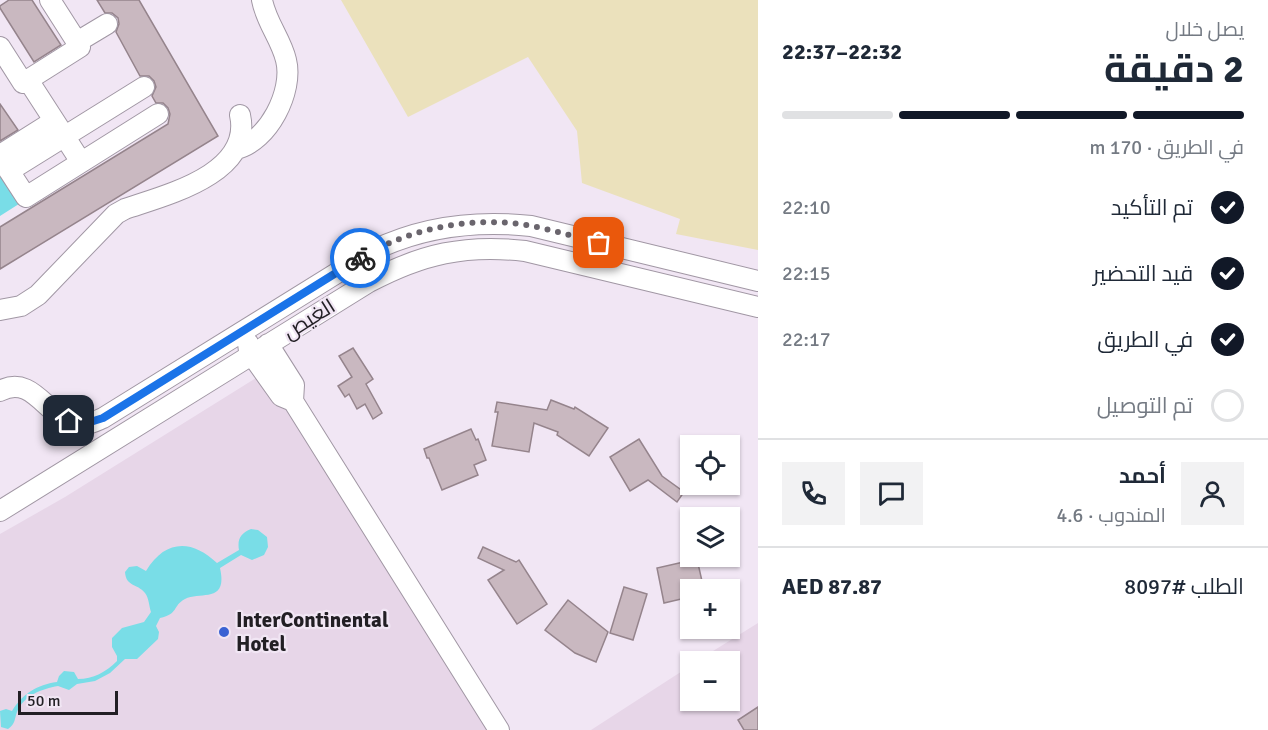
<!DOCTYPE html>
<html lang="ar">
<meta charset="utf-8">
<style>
:root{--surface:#fff;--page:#f2f2f3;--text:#1f2937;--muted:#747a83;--line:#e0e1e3;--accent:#111827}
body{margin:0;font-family:Signika,Cairo,sans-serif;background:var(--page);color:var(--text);direction:rtl;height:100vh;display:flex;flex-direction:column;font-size:22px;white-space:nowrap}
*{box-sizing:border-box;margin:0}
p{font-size:20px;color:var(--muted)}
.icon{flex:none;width:33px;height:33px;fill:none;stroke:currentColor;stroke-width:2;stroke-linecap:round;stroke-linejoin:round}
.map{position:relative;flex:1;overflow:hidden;direction:ltr}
.panel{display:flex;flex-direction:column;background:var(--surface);width:510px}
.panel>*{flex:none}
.buttons{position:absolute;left:680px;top:435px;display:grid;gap:12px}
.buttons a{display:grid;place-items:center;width:60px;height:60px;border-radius:0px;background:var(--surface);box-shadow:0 2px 4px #0004;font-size:30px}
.scale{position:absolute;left:18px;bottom:15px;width:100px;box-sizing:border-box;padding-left:6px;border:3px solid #221f24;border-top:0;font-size:16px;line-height:21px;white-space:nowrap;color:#221f24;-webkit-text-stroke:4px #f1e6f4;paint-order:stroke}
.pin{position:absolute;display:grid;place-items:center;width:51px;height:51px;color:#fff;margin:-26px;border-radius:12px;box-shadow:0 3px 9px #0006}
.courier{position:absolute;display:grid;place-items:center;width:60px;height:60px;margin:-30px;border:4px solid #1a73e8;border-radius:50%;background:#fff;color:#222;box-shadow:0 2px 8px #0007}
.overview em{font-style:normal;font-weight:700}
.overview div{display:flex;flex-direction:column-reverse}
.overview{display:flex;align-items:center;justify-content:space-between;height:102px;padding:0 24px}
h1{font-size:39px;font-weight:700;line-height:45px}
.bar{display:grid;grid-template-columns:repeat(4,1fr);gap:9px 6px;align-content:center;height:72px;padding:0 24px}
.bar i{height:8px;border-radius:4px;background:var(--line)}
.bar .active{background:var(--accent)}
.bar p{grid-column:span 4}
.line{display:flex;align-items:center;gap:15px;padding:0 24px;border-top:2px solid var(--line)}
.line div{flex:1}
.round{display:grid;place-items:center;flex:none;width:63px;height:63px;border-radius:0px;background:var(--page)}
ol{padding:0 24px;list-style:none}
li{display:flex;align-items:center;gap:18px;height:66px}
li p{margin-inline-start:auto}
li .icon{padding:6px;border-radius:50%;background:var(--accent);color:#fff;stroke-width:4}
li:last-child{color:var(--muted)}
li i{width:33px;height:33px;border:3px solid var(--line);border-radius:50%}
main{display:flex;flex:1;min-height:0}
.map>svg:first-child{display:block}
.commercial{fill:#e7d6e8}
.sand{fill:#ebe1bc}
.water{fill:#79dde7}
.building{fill:#c9b8c0;stroke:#95848c;stroke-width:1.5}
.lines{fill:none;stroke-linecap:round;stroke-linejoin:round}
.minor-casing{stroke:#a197a4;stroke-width:22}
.minor{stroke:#fff;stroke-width:20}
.done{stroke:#6a656d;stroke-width:6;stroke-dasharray:0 10.8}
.route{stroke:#1a73e8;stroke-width:8}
.poi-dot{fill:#3a62d3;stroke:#f1e6f4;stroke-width:2}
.labels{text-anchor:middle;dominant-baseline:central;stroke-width:4.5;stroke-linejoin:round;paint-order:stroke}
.street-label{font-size:21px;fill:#221f24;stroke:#f1e6f4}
.poi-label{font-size:21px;font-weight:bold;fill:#221f24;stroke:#f1e6f4;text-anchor:start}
</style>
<main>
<section class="panel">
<div class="overview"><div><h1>2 دقيقة</h1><p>يصل خلال</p></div><em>22:32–22:37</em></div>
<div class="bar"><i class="active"></i><i class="active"></i><i class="active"></i><i></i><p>في الطريق · 170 m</p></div>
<ol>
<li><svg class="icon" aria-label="check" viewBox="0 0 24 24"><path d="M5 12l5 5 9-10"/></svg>تم التأكيد<p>22:10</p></li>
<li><svg class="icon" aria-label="check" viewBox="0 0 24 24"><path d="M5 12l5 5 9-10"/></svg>قيد التحضير<p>22:15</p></li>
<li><svg class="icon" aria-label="check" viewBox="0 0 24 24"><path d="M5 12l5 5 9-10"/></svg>في الطريق<p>22:17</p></li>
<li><i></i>تم التوصيل</li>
</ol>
<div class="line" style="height:108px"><a class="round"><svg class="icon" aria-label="person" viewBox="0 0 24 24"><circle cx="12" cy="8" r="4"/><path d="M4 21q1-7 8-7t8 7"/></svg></a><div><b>أحمد</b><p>المندوب · 4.6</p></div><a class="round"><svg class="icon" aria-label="chat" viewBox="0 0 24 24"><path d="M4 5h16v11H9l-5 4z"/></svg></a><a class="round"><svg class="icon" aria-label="phone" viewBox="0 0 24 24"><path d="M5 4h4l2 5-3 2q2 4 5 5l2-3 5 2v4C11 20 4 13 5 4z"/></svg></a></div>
<div class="line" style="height:78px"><div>الطلب #8097</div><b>AED 87.87</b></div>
</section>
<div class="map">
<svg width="758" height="730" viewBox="0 0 758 730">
<rect width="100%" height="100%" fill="#f1e6f4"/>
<!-- commercial -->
<path class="commercial" d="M280,363L509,730H0V534L65,497Z
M758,623V730H591L690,666V700H729V662L697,661Z"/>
<!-- sand -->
<path class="sand" d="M341,0H758V250L676,234L680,219L582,183L577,131L528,57L408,117Z"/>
<!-- water -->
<path class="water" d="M0,168L22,202L0,216Z
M251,529L258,530L267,537L268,547L264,555L252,560L241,555L220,568C228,604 201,591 185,599C172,606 179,614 160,618L156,626L159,632L158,639L137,659H125L110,673L95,681L77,684L69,690L58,686C42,689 24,695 17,712C14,720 16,723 8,729L1,727L0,711L6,709L12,711C23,693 37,685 57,682L59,676L64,671L74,672L78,679C93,679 106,672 117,661V656L112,647V638L122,628L144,622L151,612C149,606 149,598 145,593C137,583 126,587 125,572L129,567L137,566L146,571C165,539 192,539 217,563L239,550C237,539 241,533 251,529Z"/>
<!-- building -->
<path class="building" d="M9,0H32L61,45L34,62L0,8V6Z
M97,0H139L218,136L0,269V227L168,124L170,114L168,108L163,103H156L152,96L156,87L154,81L149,76H140L116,32L119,24L118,18L112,13H105Z
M0,104L18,130L0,141Z
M353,348L373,379L366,384L382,413L373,419L365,404L357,409L349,394L345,397L338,386L352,377L339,356Z
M551,400L574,409L575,407L608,428L589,456L557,435L558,432L534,423L529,452L492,446L498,412H495L497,402L547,410Z
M471,429L476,440L478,439L486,460L474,465L478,475L442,490L429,458H427L424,449Z
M639,439L662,476L684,492L677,502L648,480L630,491L610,457Z
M483,547L516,562L519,560L547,604L517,624L488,580L504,570L478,558Z
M697,559L704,590H690V597L664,603L657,568Z
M624,587L647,594L633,640L610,633Z
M568,600L608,632L596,662L575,653L545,630Z
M758,707V730H744L738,720Z"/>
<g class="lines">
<!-- minor casing -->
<g class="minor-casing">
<path id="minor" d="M77,42L107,24
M0,47L23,83L80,47L50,0
M28,80L81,162
M236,149C268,142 294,91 286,60C281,39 266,22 262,0
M0,155L54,121
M0,157L26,197L158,114
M9,171L144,87
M0,310L21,306L38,295L116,214L125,209C166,195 253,174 240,115
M248,343L249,351L281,396L293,401L499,730
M268,344L294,385L293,401
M0,391C36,371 51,429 85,424C91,424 98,420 103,418L374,250C424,226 476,220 531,226L758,281
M0,511L369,282C422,254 465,244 525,251L758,307"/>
</g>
<!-- minor -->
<use href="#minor" class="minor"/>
</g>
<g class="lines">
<!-- done -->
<path class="done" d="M360,258C410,228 475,215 532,226C555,231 577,237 599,243"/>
<!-- route -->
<path class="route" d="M69,421L84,424L103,418L360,258"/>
</g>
<!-- markers -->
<circle class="poi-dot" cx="224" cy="632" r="6"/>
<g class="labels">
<!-- street labels -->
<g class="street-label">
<text transform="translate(309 319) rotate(-32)">الغيص</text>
</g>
<!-- poi labels -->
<g class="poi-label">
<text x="236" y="620">InterContinental<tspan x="236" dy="24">Hotel</tspan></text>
</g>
</g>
</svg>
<div class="buttons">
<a><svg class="icon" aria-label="locate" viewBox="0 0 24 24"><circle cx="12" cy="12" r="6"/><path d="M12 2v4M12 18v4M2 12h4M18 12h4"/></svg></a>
<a><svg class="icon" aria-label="layers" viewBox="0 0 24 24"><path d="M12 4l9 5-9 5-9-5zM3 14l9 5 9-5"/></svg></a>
<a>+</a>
<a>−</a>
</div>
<div class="scale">50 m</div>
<div class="pin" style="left:599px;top:243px;background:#ea580c"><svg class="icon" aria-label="bag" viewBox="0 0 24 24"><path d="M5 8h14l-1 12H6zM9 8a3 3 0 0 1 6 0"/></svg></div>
<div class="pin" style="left:69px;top:421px;background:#1f2937"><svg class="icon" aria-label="home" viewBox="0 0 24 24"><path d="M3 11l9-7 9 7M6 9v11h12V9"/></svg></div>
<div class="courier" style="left:360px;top:258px"><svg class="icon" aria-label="bike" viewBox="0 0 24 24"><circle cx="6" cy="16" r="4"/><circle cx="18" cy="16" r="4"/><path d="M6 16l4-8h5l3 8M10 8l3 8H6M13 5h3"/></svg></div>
</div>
</main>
